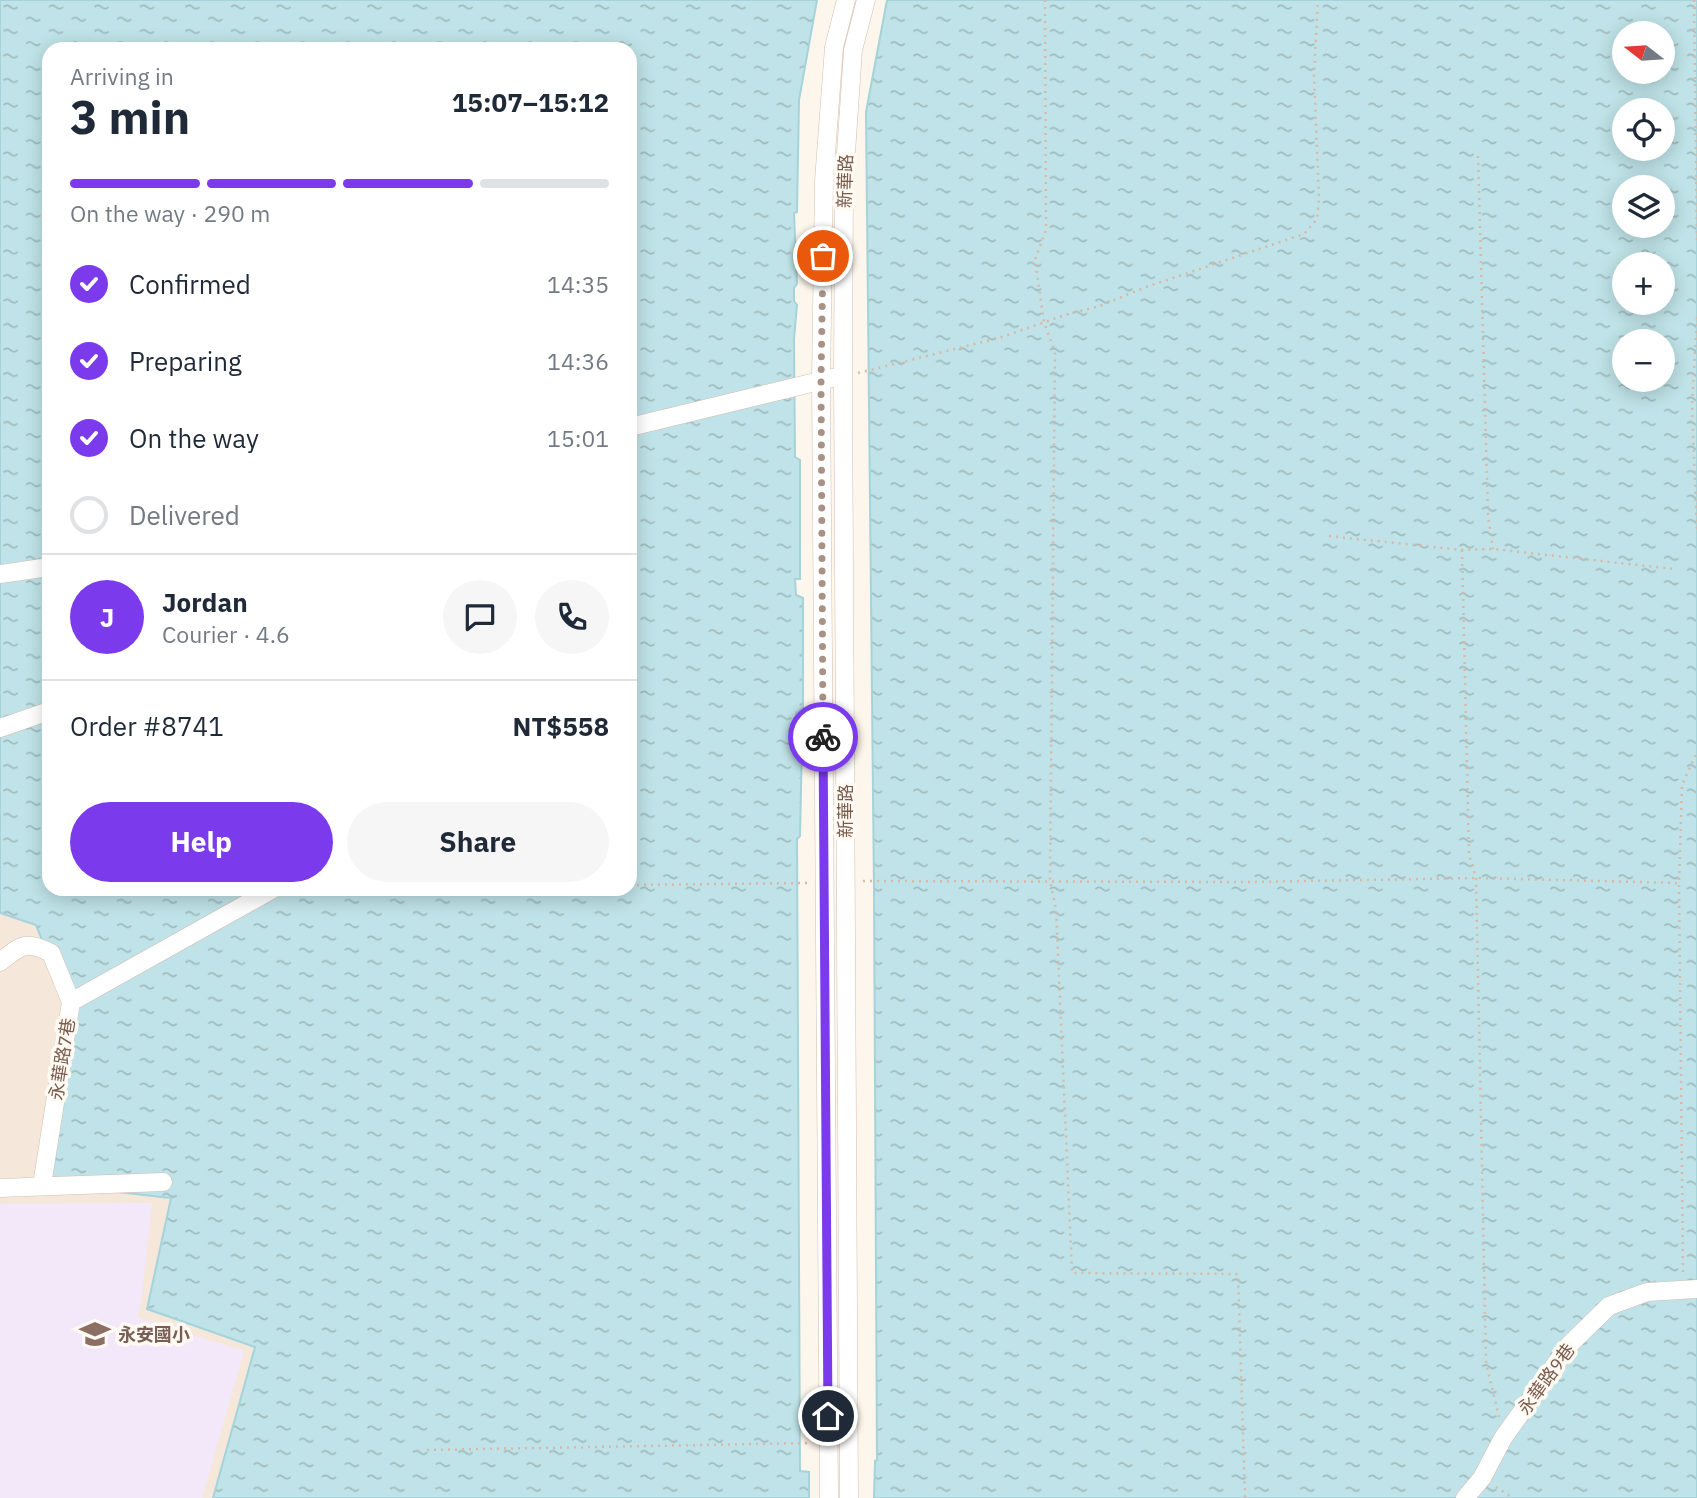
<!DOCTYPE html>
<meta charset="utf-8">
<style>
:root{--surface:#fff;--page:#f6f6f7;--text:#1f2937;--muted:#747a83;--line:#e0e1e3;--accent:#7c3aed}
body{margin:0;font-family:"IBM Plex Sans","Noto Sans TC",sans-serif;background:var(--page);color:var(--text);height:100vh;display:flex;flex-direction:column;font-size:26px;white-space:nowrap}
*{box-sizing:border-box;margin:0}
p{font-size:23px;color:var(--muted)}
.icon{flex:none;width:38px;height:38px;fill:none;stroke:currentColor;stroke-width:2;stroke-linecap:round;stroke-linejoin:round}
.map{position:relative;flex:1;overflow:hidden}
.side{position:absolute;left:42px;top:42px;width:595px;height:854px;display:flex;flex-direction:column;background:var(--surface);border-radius:21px;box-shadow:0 4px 18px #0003}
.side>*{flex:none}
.needle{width:46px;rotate:287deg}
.tools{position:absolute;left:1612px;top:21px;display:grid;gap:14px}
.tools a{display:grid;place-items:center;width:63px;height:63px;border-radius:50%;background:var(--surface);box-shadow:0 4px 18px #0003;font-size:35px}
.pin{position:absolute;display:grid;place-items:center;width:60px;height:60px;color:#fff;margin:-30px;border:4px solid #fff;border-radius:50%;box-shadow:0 2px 7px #0007}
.courier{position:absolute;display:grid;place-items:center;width:70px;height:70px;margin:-35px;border:5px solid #7c3aed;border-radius:50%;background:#fff;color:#222;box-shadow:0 2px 9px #0007}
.head em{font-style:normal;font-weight:700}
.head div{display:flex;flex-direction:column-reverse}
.head{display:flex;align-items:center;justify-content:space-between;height:119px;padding:0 28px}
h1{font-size:46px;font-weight:700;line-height:52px}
.bar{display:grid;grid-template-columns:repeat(4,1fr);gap:10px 7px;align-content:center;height:84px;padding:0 28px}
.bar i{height:9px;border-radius:5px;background:var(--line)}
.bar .active{background:var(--accent)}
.bar p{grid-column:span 4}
.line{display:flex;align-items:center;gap:18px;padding:0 28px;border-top:2px solid var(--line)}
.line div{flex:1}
.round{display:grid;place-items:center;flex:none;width:74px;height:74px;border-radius:37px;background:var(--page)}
ol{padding:0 28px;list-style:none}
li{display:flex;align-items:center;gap:21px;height:77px}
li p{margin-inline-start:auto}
li .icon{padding:7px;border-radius:50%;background:var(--accent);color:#fff;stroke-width:4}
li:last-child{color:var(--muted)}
li i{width:38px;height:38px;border:4px solid var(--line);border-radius:50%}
.button{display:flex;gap:14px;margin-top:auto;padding:14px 28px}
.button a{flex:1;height:80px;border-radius:42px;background:var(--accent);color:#fff;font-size:28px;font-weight:700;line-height:80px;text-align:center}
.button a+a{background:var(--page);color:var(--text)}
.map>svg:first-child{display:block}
.residential{fill:#f5e8da}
.education{fill:#f3e8fa}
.water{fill:url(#water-ripples);stroke:#a5d3da;stroke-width:2;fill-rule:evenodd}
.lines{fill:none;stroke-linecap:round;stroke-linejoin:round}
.minor-casing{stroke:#d1beb0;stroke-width:19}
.path{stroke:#d9b8a5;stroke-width:2.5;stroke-dasharray:2 5;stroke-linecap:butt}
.minor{stroke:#fff;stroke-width:18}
.done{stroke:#a89285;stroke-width:7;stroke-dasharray:0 12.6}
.route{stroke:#7c3aed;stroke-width:9}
.labels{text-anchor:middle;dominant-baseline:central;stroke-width:7;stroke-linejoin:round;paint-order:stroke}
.street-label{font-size:18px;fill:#7a5c4d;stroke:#fffaf3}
.education-label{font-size:18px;font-weight:bold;fill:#785e54;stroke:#fffaf3;text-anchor:start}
</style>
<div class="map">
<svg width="1697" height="1498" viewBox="0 0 1697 1498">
<defs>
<pattern id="water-ripples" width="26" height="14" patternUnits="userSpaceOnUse" patternTransform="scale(1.75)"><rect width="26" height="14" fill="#bfe3e8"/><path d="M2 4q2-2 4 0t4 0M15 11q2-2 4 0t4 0" fill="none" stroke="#a0bbbe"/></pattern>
</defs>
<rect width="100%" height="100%" fill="#fdf6ec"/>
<!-- residential -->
<path class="residential" d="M0,913L36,925L70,1008L171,1198L148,1309L255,1347L213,1498H0Z"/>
<!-- education -->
<path class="education" d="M152,1203L141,1303L137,1317L244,1351L202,1498H0V1204Z"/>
<!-- water -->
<path class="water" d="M0,0H817L799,100L797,212L794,213L797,284L794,288V301L797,305L794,339L795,457L800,460V579H795L796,595L803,598V707L796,713V733L802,743L800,836L797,839L800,1471L809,1472V1498H213L255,1347L147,1309L171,1198L47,1184L70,1008L36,925L0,913ZM49,49H630V889H49Z
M887,0H1697V1498H874L875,1461L877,1460L874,891L866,112ZM1624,33H1662V72H1624ZM1624,110H1662V149H1624ZM1624,187H1662V226H1624ZM1624,264H1662V303H1624ZM1624,341H1662V380H1624Z"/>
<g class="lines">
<!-- minor casing -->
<g class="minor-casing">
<path id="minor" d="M630,427L832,378
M0,574L49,567
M0,728L49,711
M0,962C21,945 26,940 51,953L71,1002L42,1185
M71,1002L273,889
M0,1188L163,1182
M829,1498L821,380L824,181L834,47L846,0
M849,1498L843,377L844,182L853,50L866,0
M1465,1498L1482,1478L1503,1438L1570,1344L1609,1306L1647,1292L1697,1289"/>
</g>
<!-- path -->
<path class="path" d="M1045,0L1046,230L1035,260L1044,322L1055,352L1050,881L1056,909L1072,1273L1238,1274L1245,1498
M1694,0L1697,242
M1478,156L1488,515L1493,549
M1697,317L1692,406L1697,534
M858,373L999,338L1065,315L1100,306L1143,288L1304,234L1317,219L1319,199L1314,75L1318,0
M1329,536L1462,550L1493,549L1674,569
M1462,550L1469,855L1476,878L1486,1363L1499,1417
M863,881L1249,882L1476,878L1679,883
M630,885L807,883
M1683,1272L1679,883L1682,785L1697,752
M427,1450L812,1443
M1496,1487L1513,1498"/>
<!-- minor -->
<use href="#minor" class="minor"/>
</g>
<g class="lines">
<!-- done -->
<path class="done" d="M823,256L821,380L823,737"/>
<!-- route -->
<path class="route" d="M823,737L828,1416"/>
</g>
<!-- icons -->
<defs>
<g id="school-bare" transform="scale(2.415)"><path d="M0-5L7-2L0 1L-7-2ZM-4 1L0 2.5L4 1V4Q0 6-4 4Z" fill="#8d6e63" stroke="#fffaf3" stroke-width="2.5" paint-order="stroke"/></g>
</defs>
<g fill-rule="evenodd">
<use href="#school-bare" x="95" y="1334"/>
</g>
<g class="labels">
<!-- street labels -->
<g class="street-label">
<text transform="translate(845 181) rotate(-88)">新華路</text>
<text transform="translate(845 811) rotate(-90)">新華路</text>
<text transform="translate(62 1059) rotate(-81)">永華路7巷</text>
<text transform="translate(1546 1379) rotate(-54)">永華路9巷</text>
</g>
<!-- education labels -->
<g class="education-label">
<text x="118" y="1334">永安國小</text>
</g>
</g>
</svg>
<div class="tools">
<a><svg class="needle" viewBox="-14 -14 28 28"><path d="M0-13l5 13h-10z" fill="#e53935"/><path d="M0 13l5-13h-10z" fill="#747a83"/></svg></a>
<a><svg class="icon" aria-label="locate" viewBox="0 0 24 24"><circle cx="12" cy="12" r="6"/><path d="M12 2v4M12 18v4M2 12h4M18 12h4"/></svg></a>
<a><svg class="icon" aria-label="layers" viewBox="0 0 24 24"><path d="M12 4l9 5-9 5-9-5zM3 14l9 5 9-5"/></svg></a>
<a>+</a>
<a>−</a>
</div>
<div class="pin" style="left:823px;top:256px;background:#ea580c"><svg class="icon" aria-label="bag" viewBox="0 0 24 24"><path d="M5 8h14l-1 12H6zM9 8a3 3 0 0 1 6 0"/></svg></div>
<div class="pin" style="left:828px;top:1416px;background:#1f2937"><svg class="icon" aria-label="home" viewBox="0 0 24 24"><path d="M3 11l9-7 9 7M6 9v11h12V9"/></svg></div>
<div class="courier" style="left:823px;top:737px"><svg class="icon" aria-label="bike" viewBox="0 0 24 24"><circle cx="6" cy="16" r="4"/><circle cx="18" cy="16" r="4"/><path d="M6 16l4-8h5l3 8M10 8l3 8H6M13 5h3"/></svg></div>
<section class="side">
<div class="head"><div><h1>3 min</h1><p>Arriving in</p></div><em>15:07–15:12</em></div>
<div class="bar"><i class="active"></i><i class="active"></i><i class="active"></i><i></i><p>On the way · 290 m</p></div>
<ol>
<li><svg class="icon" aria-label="check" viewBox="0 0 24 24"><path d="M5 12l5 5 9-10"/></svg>Confirmed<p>14:35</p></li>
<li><svg class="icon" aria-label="check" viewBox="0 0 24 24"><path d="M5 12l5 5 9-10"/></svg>Preparing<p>14:36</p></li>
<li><svg class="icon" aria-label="check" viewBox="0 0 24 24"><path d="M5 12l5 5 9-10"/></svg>On the way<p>15:01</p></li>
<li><i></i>Delivered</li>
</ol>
<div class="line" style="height:126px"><b class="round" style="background:var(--accent);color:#fff">J</b><div><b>Jordan</b><p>Courier · 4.6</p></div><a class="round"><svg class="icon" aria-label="chat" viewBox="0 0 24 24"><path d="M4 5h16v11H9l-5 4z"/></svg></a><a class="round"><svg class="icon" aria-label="phone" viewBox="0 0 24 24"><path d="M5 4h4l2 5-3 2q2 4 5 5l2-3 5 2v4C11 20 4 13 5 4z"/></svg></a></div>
<div class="line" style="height:91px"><div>Order #8741</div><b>NT$558</b></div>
<div class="button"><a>Help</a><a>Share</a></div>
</section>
</div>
